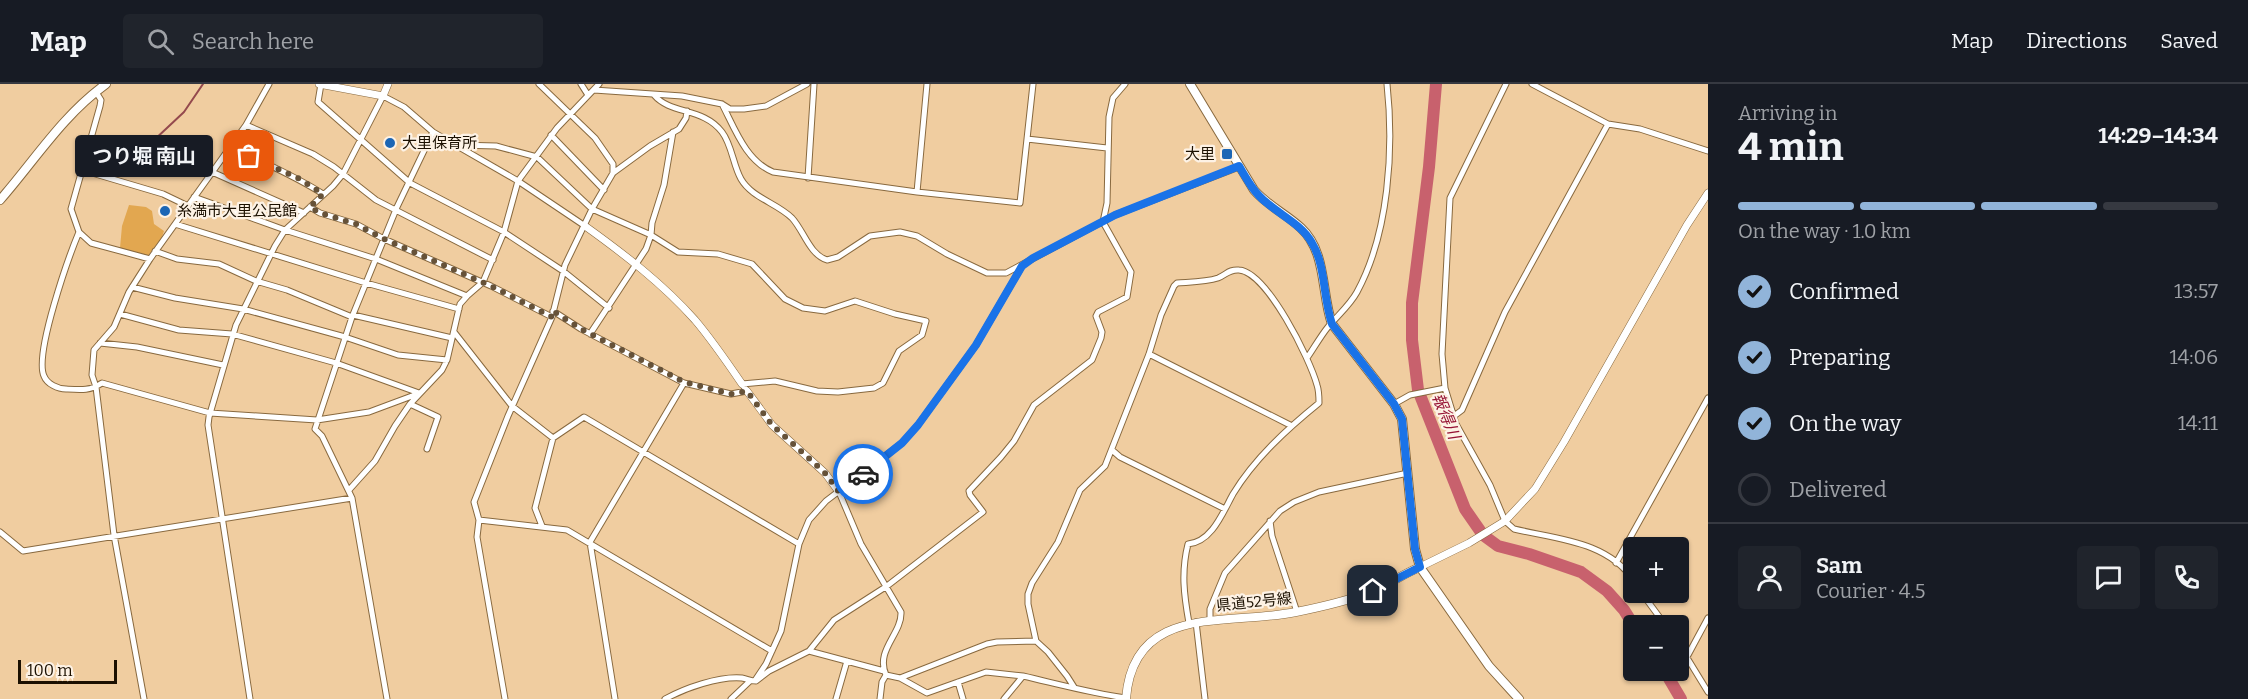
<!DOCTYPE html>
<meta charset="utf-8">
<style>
:root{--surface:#171b24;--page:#20242c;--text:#f1f3f6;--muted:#9ea1a6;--line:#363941;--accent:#91b4d9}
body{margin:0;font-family:Bitter,"Noto Sans JP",serif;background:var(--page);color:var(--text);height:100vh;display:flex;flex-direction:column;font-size:22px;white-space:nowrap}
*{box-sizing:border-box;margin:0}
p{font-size:20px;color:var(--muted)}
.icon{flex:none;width:33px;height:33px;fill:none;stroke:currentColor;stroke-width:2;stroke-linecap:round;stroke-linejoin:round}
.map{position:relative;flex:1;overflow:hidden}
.panel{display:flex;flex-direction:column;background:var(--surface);width:540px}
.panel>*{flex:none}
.fabs{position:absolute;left:1623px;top:453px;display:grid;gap:12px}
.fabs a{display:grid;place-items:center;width:66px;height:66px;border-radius:6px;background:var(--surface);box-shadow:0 2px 4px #0004;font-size:30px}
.scale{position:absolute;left:18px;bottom:15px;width:99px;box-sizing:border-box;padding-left:6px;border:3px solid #1b1001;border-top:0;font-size:16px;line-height:21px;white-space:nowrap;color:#1b1001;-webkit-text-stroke:4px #fdf2e5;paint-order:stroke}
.pin{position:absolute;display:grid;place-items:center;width:51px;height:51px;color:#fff;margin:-26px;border-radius:12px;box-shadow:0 3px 9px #0006}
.courier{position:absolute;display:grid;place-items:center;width:60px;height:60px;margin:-30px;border:4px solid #1a73e8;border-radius:50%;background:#fff;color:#222;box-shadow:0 2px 8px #0007}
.bubble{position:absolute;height:42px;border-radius:6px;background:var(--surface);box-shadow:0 2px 4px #0004;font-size:20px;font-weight:700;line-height:42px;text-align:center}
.head em{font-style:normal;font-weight:700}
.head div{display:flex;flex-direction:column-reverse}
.head{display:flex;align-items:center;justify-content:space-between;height:102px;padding:0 30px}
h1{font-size:39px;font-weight:700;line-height:45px}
.bar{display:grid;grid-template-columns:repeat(4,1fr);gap:9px 6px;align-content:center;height:72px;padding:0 30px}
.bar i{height:8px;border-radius:4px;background:var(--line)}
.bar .selected{background:var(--accent)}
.bar p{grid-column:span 4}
.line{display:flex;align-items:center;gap:15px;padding:0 30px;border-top:2px solid var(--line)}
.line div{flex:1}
.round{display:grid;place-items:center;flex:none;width:63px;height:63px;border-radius:6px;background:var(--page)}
ol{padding:0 30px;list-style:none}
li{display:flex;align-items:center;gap:18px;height:66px}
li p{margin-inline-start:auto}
li .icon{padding:6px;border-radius:50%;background:var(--accent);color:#111;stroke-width:4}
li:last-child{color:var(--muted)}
li i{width:33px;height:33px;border:3px solid var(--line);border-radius:50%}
header{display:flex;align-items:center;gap:36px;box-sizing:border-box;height:84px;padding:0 30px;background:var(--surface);border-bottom:2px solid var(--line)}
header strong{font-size:28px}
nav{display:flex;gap:33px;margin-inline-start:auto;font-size:21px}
.search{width:420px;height:54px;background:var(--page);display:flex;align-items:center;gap:15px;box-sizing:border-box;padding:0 21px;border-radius:6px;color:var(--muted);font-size:22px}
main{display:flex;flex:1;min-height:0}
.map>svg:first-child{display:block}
.green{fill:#e2a750}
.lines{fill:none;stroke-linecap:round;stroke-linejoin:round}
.stream{stroke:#94494d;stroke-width:2}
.river{stroke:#c8616d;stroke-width:12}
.minor-casing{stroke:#88693f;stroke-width:7}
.tertiary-casing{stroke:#88693f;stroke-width:8}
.secondary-casing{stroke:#88693f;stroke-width:9}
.primary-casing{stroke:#88693f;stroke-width:10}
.minor{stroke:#fff;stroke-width:5}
.tertiary{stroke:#fff;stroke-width:7}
.secondary{stroke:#fff;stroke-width:8}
.primary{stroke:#fff;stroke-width:8}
.done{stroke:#665239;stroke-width:6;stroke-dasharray:0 10.8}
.route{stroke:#1a73e8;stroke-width:8}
.poi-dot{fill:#1c66b5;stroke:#fdf2e5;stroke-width:2}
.labels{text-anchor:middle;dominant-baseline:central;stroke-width:4.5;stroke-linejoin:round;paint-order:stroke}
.poi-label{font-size:15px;fill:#1b1001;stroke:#fdf2e5;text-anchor:start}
.street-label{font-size:15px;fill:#1b1001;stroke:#fdf2e5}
.water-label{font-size:16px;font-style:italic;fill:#961435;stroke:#fdf2e5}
</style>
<header>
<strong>Map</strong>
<div class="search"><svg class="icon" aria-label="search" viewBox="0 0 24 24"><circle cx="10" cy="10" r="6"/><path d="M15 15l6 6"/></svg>Search here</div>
<nav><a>Map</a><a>Directions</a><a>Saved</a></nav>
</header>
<main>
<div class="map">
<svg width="1708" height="615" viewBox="0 0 1708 615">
<rect width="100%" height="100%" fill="#f0cda0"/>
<!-- green -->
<path class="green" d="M129,121L146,123L152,127L154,140L164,147L162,153L148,172L120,164L122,142Z"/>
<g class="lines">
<!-- stream -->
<path class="stream" d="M152,58L184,28L203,0"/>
<!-- river -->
<path class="river" d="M1436,0L1429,83L1412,219V256L1418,306L1465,425L1483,451L1498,462L1529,470L1581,488L1607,507L1624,526L1634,542
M1664,586L1681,615"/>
<!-- minor casing -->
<g class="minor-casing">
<path id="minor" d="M321,0L318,18L410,99L504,148L563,187L609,224
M539,0L595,54L613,80V89
M581,0L588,11
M1506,0L1450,114L1442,270L1445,304L1456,340L1490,401L1505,437L1514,445C1556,455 1608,457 1634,497
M1532,0L1608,40L1640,45L1708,67
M594,6L682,12L722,20L730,25H744L766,22L807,0
M96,8L101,16L100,22L71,125L79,148L91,159L150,175
M654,11C671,31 703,23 722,48C732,61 733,81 741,95C752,114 777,119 792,134C804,147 809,170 827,176L838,173L870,152L900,148L917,152L947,170L987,189H1006L1115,131L1239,83
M722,20C735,45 746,77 773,88L917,108L1020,119L1033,0
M246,41L313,70L334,83L376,116L493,176
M551,51L604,106
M1027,55L1107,64
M458,61L496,62L537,73L592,125L651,151L646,165L590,250
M230,62C261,78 294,91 323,110
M82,86L163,110L188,122
M212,88L304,129
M808,94L814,0
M917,108L927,0
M194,113L285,146L376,175L467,212
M310,123L320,129L356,140L384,155L491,202L552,233
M175,140L366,199L459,225
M79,148C69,172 34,270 44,292C47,300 58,305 66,305C81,306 90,307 102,299L210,329L317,336L369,328L420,309
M155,167L177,175L219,180L256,197L287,206L352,233
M132,203L175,214L243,225L345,253L398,271L447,276
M553,227L581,245L684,299L731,310L747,307L742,300L775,297L817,307L838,308L874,304L883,299L899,267L922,251L926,237L895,230L855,217L825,227L803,224L785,215L752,180L718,170L678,168L651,151L652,139L664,101L673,48
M120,230L179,246L232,250L336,279L419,309
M353,231L452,254
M454,248L512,322L553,354L584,333L799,460
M100,259L137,263L223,281
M1149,270L1292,342
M1307,274C1314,264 1320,253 1328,243C1338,231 1350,221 1357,208C1389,149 1394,65 1387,0
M410,320L438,333L427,365
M1394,320L1410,311L1445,304
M1454,332L1462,326L1505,228L1608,40
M1112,366L1120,373L1225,425
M349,406L375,377L395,342L410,320L442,286L447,276L460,220L468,211L483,198L504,148L518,97L557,44L599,0
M839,408L861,460L901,528C902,550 875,566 886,591L900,594L987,560L997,558L1036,557
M479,436L567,446L772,567
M1270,437L1272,452L1297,528
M542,442L535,424L553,354
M0,448L23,467L352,414
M1616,479L1708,314
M1641,508L1666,542
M1210,536V525L1225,489L1280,427L1294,418L1319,408L1408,389
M1196,538L1205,615
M1678,559L1708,608
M809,567L884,587
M1688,571L1708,534
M900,594L927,609L986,588L1023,592
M756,595L766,580L781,547L799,460L809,436L826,417L902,359L918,341L976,261L1022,182
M958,598L963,615
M1074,603L1067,592L1048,568L1036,557L1028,520V510L1032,499L1058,458L1080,406L1105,382L1149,270L1161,231L1174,202L1177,199C1190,198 1206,198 1218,194C1226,191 1229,185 1239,186C1267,188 1310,275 1317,301C1319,307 1319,313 1319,319C1287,345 1255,374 1233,410C1223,428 1212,458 1188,460C1181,488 1184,511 1189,539
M144,615L114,451L96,303L92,291L94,266L114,243L129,208L150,175L246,41L269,0
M250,615L208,341L209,333L236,241L275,162L285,146L333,102L343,90L383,12L404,23L433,48L518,97L585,142
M387,615L352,414L322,352L315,345L352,233L397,123L433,48
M505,615L477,453L479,436L474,418L508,332L552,233L565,181L592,125L613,89L650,62L679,45L686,34L687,27
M615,615L590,458L684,299
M665,615C685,604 719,592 742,594C748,595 750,597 756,597L769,587L809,567L834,536L887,502L983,428L970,411L969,407L1001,373L1014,357L1034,321L1092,276L1101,254L1102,248L1096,232L1098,228L1127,213L1131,188L1103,138L1107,119L1109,33L1113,14L1125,0
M731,615L750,597
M836,615L847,577
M880,615L882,598L886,591
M1004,615L1023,592C1058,600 1091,609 1126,614"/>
</g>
<!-- tertiary casing -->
<g class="tertiary-casing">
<path id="tertiary" d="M319,0L383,12L388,0
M585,142C624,170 663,200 695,236C712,256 727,278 742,300
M747,307L772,341L825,389L839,408
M1420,483L1469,459L1505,437L1535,405L1564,358L1687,141L1708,109"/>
</g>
<!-- secondary casing -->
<g class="secondary-casing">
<path id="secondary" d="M1126,615C1133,518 1230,542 1296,528C1321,523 1347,517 1371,508C1388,501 1403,490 1420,483"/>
</g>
<!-- primary casing -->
<g class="primary-casing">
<path id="primary" d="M1190,0L1254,106C1268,122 1286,130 1301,144C1327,168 1321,209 1332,240L1394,320L1402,335L1415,465L1420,483L1489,582L1519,615
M0,116C35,76 62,32 106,0"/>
</g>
<!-- minor -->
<use href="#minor" class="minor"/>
<!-- tertiary -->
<use href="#tertiary" class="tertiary"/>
<!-- secondary -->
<use href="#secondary" class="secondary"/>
<!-- primary -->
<use href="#primary" class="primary"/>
</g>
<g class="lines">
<!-- done -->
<path class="done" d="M249,72L298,94L323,110L310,123L320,129L356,140L384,155L491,202L552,233L553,227L581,245L684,298L731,310L747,307L772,341L825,389L839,408L863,390"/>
<!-- route -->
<path class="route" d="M863,390L902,359L918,341L976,261L1022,182L1033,174L1115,131L1239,82C1247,96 1255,110 1267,119C1282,132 1302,141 1312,159C1326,182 1323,214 1332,240L1394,320L1402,335L1415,465L1420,483L1373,507"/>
</g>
<!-- markers -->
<g class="poi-dot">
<circle cx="390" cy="59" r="6"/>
<rect x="1221" y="64" width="12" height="12" rx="3"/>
<circle cx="165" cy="127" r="6"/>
</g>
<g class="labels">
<!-- poi labels -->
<g class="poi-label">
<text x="402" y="59">大里保育所</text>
<text x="1215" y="70" text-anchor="end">大里</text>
<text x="177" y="127">糸満市大里公民館</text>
</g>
<!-- street labels -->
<g class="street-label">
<text transform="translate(1254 518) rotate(-6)">県道52号線</text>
</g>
<!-- water labels -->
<g class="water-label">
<text transform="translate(1446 332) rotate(68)">報得川</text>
</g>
</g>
</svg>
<div class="fabs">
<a>+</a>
<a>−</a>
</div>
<div class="scale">100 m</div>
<div class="pin" style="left:249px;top:72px;background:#ea580c"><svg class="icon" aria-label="bag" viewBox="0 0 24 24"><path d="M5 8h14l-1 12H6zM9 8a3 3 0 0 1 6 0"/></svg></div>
<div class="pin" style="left:1373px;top:507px;background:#1f2937"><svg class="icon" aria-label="home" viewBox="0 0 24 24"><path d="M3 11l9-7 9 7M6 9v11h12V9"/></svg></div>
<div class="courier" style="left:863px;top:390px"><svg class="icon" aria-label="car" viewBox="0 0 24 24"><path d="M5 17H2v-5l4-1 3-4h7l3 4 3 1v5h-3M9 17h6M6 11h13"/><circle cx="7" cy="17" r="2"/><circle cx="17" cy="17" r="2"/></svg></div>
<div class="bubble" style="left:75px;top:51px;width:138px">つり堀 南山</div>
</div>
<section class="panel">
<div class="head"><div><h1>4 min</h1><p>Arriving in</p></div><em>14:29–14:34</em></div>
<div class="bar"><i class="selected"></i><i class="selected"></i><i class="selected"></i><i></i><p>On the way · 1.0 km</p></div>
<ol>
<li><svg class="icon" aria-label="check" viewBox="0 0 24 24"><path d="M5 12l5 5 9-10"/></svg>Confirmed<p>13:57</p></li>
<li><svg class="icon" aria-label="check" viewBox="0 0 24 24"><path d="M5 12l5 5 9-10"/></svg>Preparing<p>14:06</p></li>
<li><svg class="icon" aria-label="check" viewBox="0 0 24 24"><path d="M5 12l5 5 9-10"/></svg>On the way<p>14:11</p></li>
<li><i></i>Delivered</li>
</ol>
<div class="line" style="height:108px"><a class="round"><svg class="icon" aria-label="person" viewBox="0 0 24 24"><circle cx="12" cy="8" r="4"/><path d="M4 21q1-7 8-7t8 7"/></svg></a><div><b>Sam</b><p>Courier · 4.5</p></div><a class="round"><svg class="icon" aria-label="chat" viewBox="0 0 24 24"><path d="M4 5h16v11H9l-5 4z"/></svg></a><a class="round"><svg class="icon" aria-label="phone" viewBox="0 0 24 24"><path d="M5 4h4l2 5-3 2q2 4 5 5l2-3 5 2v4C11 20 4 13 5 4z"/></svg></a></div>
</section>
</main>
